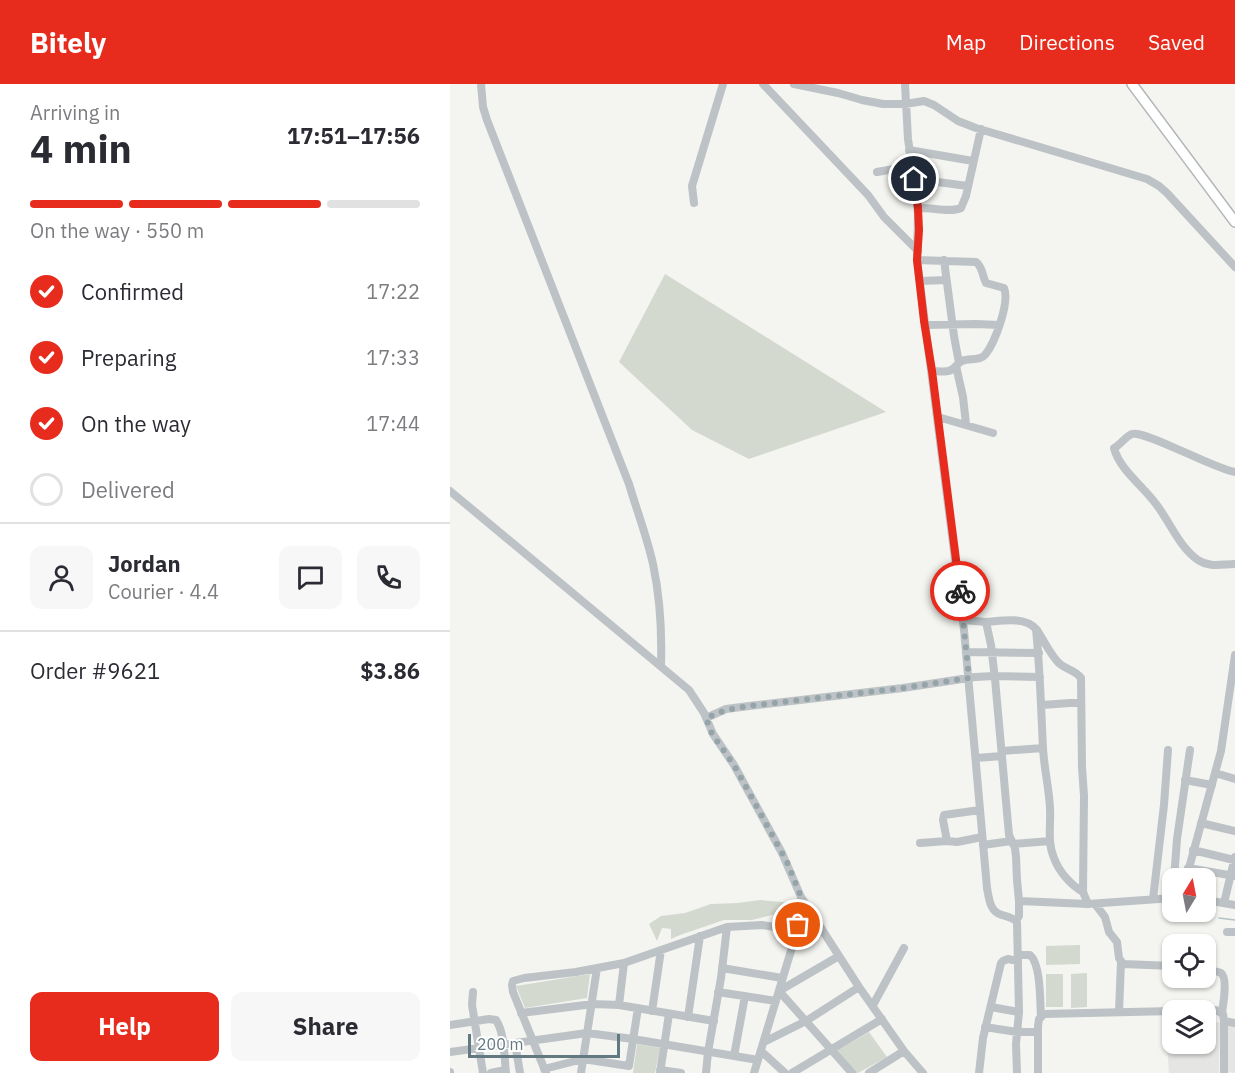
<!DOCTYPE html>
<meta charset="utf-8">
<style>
:root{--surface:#fff;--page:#f7f7f7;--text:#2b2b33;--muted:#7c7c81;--line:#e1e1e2;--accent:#e72c1d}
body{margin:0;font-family:"IBM Plex Sans",sans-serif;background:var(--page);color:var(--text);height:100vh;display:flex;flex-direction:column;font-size:22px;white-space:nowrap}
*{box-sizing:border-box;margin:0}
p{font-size:20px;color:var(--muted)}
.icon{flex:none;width:33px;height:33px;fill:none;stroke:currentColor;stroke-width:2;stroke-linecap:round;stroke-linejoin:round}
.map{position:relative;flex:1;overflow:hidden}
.sheet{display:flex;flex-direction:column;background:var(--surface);width:450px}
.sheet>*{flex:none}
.needle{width:39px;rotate:10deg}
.controls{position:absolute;left:712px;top:784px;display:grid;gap:12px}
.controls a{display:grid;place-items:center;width:54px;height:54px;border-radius:12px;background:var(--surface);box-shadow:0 2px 4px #0004;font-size:30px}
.scale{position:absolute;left:18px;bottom:15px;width:152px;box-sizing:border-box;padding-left:6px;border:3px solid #627982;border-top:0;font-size:16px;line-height:21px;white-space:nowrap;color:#627982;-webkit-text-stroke:4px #fff;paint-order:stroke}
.pin{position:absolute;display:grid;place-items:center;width:51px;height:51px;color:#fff;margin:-26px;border:3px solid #fff;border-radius:50%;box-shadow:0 2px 6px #0007}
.courier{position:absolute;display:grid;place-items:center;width:60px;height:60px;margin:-30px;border:4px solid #e72c1d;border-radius:50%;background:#fff;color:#222;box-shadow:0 2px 8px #0007}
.headline em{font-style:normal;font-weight:700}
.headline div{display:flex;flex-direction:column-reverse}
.headline{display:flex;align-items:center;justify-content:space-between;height:102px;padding:0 30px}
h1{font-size:39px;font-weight:700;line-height:45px}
.bar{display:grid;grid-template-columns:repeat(4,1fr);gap:9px 6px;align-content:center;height:72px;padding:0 30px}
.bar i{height:8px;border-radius:4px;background:var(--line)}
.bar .current{background:var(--accent)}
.bar p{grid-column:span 4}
.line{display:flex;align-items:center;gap:15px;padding:0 30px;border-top:2px solid var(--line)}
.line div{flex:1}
.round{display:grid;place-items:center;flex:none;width:63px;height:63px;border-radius:12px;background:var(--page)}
ol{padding:0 30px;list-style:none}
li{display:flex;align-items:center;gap:18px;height:66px}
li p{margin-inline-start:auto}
li .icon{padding:6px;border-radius:50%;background:var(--accent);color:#fff;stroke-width:4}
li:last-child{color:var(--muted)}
li i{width:33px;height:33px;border:3px solid var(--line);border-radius:50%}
.button{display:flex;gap:12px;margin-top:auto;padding:12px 30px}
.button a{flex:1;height:69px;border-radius:12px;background:var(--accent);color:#fff;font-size:24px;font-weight:700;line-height:69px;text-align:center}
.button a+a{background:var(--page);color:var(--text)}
header{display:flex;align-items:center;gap:36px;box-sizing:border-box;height:84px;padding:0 30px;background:var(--accent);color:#fff}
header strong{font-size:28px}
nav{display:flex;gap:33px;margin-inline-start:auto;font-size:21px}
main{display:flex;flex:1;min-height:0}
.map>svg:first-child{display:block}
.built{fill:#e5e5e4}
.green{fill:#d4d9cf}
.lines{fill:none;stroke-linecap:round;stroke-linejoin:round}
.stream{stroke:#b3c3c5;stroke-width:1.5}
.major-casing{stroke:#b0b6b9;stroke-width:12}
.minor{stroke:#bcc2c5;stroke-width:8}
.major{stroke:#fff;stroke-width:9}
.done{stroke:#95a4a8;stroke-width:6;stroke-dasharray:0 10.8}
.route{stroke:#e72c1d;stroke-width:8}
</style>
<header>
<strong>Bitely</strong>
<nav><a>Map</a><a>Directions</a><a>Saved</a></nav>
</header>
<main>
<section class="sheet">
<div class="headline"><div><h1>4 min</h1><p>Arriving in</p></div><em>17:51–17:56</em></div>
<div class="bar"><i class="current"></i><i class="current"></i><i class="current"></i><i></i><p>On the way · 550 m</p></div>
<ol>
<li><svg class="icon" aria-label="check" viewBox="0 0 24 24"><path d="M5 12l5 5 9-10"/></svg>Confirmed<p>17:22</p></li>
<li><svg class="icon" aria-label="check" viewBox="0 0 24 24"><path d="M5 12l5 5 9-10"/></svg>Preparing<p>17:33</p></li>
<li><svg class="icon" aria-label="check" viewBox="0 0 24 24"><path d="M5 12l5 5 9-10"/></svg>On the way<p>17:44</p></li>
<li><i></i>Delivered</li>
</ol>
<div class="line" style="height:108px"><a class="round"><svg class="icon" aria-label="person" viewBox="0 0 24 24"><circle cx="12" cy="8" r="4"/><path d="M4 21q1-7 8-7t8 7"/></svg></a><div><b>Jordan</b><p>Courier · 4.4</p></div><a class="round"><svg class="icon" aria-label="chat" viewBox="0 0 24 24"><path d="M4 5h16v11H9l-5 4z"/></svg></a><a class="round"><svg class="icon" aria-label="phone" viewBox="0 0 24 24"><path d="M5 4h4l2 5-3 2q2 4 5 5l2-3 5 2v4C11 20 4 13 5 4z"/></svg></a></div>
<div class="line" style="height:78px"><div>Order #9621</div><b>$3.86</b></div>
<div class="button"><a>Help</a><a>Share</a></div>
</section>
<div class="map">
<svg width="785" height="989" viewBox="0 0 785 989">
<rect width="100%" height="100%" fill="#f4f4f0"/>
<!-- built -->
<path class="built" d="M770,938L769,989H719L716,944L723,943V960H756V940Z
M778,941L785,942V989L778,988Z"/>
<!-- green -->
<path class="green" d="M215,190L436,328L299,375L242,346L169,278Z
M310,816L343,819L344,833L322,831L302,836H274L230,851L221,855V845L212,844L207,857L199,840L211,832L235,829L261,820L288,819Z
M630,861V880L596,881V862Z
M637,889V923L621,924V890Z
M140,890L137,914L75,924L66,902Z
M596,890H613V923H596Z
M419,948L437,973L408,989H406L386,967Z
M187,960L210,964L205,989H183Z"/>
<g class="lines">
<!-- stream -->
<path class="stream" d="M769,834L785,836"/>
<!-- major casing -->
<g class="major-casing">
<path id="major" d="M682,0L785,138"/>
</g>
<!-- minor -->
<path class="minor" d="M31,0L33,23L37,36L179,400C187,427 197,453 203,480C210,513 212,548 211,581
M313,0L418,111L434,133L468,167
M344,0L388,9L412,16L433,20H455L474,17L484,21L508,37L526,44L697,95L709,102L717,109L785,183
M455,0L458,55L466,108L468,130L467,176L514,546L537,804C539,815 540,828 552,831C558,833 562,833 567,838L569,928L566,960L567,989
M459,66L523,77
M427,88L461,82
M464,95L518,102
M244,119L242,102L273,0
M468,124C481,123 500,129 511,124L516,112L531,45
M467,176L526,178C533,183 532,192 536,199L554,204C560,218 545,259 535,271C530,277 519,274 512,277C508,279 505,284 501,286C496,289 488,287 482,287
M494,176L504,252L509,279
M470,197L496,196
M475,241L526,240L549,241
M506,282L513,313L516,340
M488,333L543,349
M785,388C764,385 695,346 682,350C676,352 670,361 664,364C669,385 694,403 706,420C720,438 729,463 748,476C760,484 772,480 785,480
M0,407L239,606L254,629L263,650L284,681L332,769L351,813L409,903L454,967L473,989
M513,536L536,538L541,561L545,595L559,751L565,764L566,773L567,796L569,817V832L566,836
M536,538C552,537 574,532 586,545C590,585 591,624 593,664C594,684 599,704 600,724C601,741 597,758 604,774C609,788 621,801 633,808
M587,546C593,555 602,574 610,580C617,586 625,586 631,594L632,683L634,712L633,808L638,820
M516,568L589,569
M592,621L620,619H631
M256,634L276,625L299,622L453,604L525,593L544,592L590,593
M552,667L593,664
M526,674L552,672
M765,689L785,695
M735,696L762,701
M751,739L785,747
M497,757L493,736L494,731L530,726
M470,759L497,757L507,758L532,753
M563,760L600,757
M533,761L561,757
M743,766L784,776
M738,784L785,792
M724,795L727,755L740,666
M736,795L771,667L785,571
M703,815L714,721L718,666
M756,816L785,821
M569,817L638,820L723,814
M774,819L785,773
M645,820L655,833L659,848L667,858L669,874L673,880L723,882
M777,848H785
M568,871H580C591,880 590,918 591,933
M389,872L329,907L402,989
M272,884L332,894
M756,887C760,887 768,887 771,889C778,894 773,921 772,929
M23,908L22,921L33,989
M268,908L326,917
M169,921L174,879
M423,921L454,864
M541,923L569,928
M202,927L211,866
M741,927L766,926L773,930L774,937V989
M669,928L671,878
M71,929L143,920L169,921L264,937
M238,933L250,852
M774,937L785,939
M0,941L39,935L46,936C55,950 54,972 56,989
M535,943L567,948H588
M314,958L356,937L409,903
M65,959L70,989
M311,967L335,989
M0,968L137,949L183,955L308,976
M284,972L295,912
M94,985L133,975L179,982L188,924
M210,986L231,989
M0,988V989
M41,989L55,986
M96,989L63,908L62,901L63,897L74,894L126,888L174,879L277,843L312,841L347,847
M131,989L147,884
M210,989L219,930
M256,989L258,968L271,894L277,843
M304,989L347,847L351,813
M342,989L432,935
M419,989L454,967
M529,989L533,954L551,879L553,877L558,875L568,877
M588,989V942L589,935L594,930L723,927"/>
<!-- major -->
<use href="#major" class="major"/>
</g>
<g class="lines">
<!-- done -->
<path class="done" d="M348,841L351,813L338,780L284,681L262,650L256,634L276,626L299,622L453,604L519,594L510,507"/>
<!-- route -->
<path class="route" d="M464,95L468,124L469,146L467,176L474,237L482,287L510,507"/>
</g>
</svg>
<div class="controls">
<a><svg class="needle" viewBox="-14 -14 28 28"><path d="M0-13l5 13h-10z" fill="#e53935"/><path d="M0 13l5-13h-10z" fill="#7c7c81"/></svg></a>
<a><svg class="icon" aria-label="locate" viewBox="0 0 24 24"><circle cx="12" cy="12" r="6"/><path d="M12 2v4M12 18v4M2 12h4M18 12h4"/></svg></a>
<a><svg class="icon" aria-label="layers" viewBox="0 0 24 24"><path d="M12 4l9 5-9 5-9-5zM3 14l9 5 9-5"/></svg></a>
</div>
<div class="scale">200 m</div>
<div class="pin" style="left:348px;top:841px;background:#ea580c"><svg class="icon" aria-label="bag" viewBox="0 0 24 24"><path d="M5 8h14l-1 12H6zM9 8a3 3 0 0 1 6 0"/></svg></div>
<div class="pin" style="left:464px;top:95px;background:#1f2937"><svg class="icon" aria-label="home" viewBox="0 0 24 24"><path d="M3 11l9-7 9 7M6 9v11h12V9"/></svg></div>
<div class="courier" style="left:510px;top:507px"><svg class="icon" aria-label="bike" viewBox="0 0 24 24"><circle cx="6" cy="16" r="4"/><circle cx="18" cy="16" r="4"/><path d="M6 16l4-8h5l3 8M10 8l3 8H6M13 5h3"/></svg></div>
</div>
</main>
